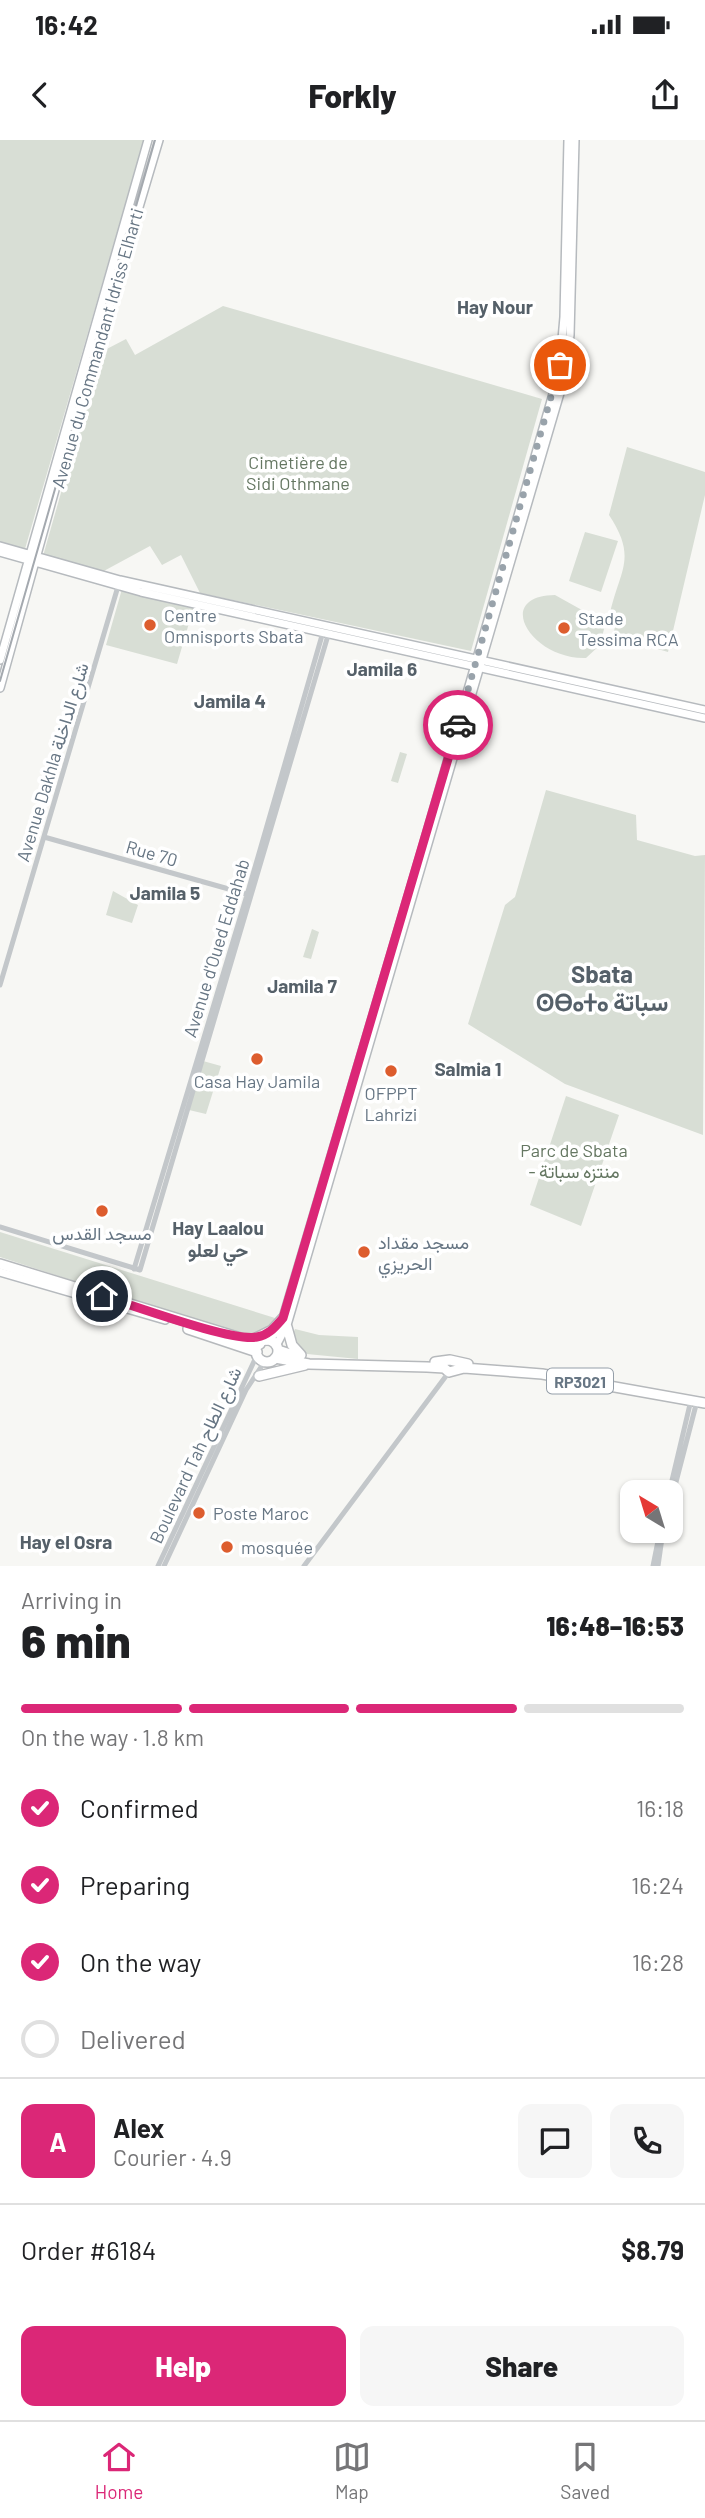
<!DOCTYPE html>
<meta charset="utf-8">
<style>
:root{--surface:#fff;--page:#f6f6f6;--text:#202124;--muted:#757577;--line:#e0e0e0;--accent:#db2777}
body{margin:0;font-family:Barlow,Vazirmatn,"Noto Sans Tifinagh",sans-serif;background:var(--page);color:var(--text);height:100vh;display:flex;flex-direction:column;font-size:26px;white-space:nowrap}
*{box-sizing:border-box;margin:0}
p{font-size:23px;color:var(--muted)}
.icon{flex:none;width:38px;height:38px;fill:none;stroke:currentColor;stroke-width:2;stroke-linecap:round;stroke-linejoin:round}
.map{position:relative;height:1426px;overflow:hidden}
.drawer{display:flex;flex-direction:column;background:var(--surface);flex:1}
.drawer>*{flex:none}
.needle{width:46px;rotate:322deg}
.buttons{position:absolute;left:620px;top:1340px;display:grid;gap:14px}
.buttons a{display:grid;place-items:center;width:63px;height:63px;border-radius:14px;background:var(--surface);box-shadow:0 2px 5px #0004;font-size:35px}
.pin{position:absolute;display:grid;place-items:center;width:60px;height:60px;color:#fff;margin:-30px;border:4px solid #fff;border-radius:50%;box-shadow:0 2px 7px #0007}
.courier{position:absolute;display:grid;place-items:center;width:70px;height:70px;margin:-35px;border:5px solid #db2777;border-radius:50%;background:#fff;color:#222;box-shadow:0 2px 9px #0007}
.head em{font-style:normal;font-weight:800}
.head div{display:flex;flex-direction:column-reverse}
.head{display:flex;align-items:center;justify-content:space-between;height:119px;padding:0 21px}
h1{font-size:46px;font-weight:800;line-height:52px}
.bar{display:grid;grid-template-columns:repeat(4,1fr);gap:10px 7px;align-content:center;height:84px;padding:0 21px}
.bar i{height:9px;border-radius:5px;background:var(--line)}
.bar .active{background:var(--accent)}
.bar p{grid-column:span 4}
.line{display:flex;align-items:center;gap:18px;padding:0 21px;border-top:2px solid var(--line)}
.line div{flex:1}
.round{display:grid;place-items:center;flex:none;width:74px;height:74px;border-radius:14px;background:var(--page)}
ol{padding:0 21px;list-style:none}
li{display:flex;align-items:center;gap:21px;height:77px}
li p{margin-inline-start:auto}
li .icon{padding:7px;border-radius:50%;background:var(--accent);color:#fff;stroke-width:4}
li:last-child{color:var(--muted)}
li i{width:38px;height:38px;border:4px solid var(--line);border-radius:50%}
.cta{display:flex;gap:14px;margin-top:auto;padding:14px 21px}
.cta a{flex:1;height:80px;border-radius:14px;background:var(--accent);color:#fff;font-size:28px;font-weight:800;line-height:80px;text-align:center}
.cta a+a{background:var(--page);color:var(--text)}
.status{display:flex;justify-content:space-between;align-items:center;height:49px;padding:0 35px;background:var(--surface);direction:ltr}
.status svg{height:19px;fill:currentColor}
header{display:flex;justify-content:space-between;align-items:center;height:91px;padding:0 21px;background:var(--surface);font-size:32px;font-weight:800}
.menu{display:flex;justify-content:space-around;align-items:center;height:98px;border-top:2px solid var(--line);background:var(--surface);font-size:19px;color:var(--muted)}
.menu a{display:grid;justify-items:center;gap:4px}
.menu .active{color:var(--accent)}
.map>svg:first-child{display:block}
.green{fill:#d8ded5}
.lines{fill:none;stroke-linecap:round;stroke-linejoin:round}
.major-casing{stroke:#b6babe;stroke-width:10}
.highway-casing{stroke:#b6b9bc;stroke-width:12}
.minor{stroke:#c3c7ca;stroke-width:5}
.major{stroke:#fff;stroke-width:7}
.highway{stroke:#fff;stroke-width:9}
.tram{stroke:#a4a9af;stroke-width:2}
.done{stroke:#99a3ab;stroke-width:7;stroke-dasharray:0 12.6}
.route{stroke:#db2777;stroke-width:9}
.poi-dot{fill:#dd5d2e;stroke:#fff;stroke-width:2.5}
.labels{text-anchor:middle;dominant-baseline:central;stroke-width:7;stroke-linejoin:round;paint-order:stroke}
.shield{fill:#fff;stroke:#959fa9;stroke-width:2}
.shield-label{font-size:16px;font-weight:bold;fill:#677684}
.street-label{font-size:18px;fill:#677684;stroke:#fff}
.park-label{font-size:18px;fill:#657762;stroke:#fff}
.poi-label{font-size:18px;fill:#677684;stroke:#fff;text-anchor:start}
.neighbourhood-label{font-size:19px;font-weight:bold;fill:#556069;stroke:#fff}
.district-label{font-size:24px;font-weight:bold;fill:#556069;stroke:#fff}
</style>
<div class="status"><b>16:42</b><svg viewBox="0 0 49 12"><path d="M0 12V9h3v3zM5 12V6h3v6zM10 12V3h3v9zM15 12V0h3v12zM26 1h20v11H26zM47 4h2v5h-2z"/></svg></div>
<header><svg class="icon" aria-label="back" viewBox="0 0 24 24"><path d="M15 5l-7 7 7 7"/></svg>Forkly<svg class="icon" aria-label="share" viewBox="0 0 24 24"><path d="M12 15V3M7 8l5-5 5 5M5 13v7h14v-7"/></svg></header>
<div class="map">
<svg width="705" height="1426" viewBox="0 0 705 1426">
<rect width="100%" height="100%" fill="#f7f7f4"/>
<!-- green -->
<path class="green" d="M0,0H144L25,409L0,402Z
M223,166L542,259L471,511L200,453L181,415L162,425L150,406L102,432L43,416L101,212L126,199L135,215Z
M627,307L705,332V355L668,512L613,496L615,487L609,478C618,431 639,420 609,375Z
M585,392L618,401L601,452L569,441Z
M122,449L194,466L177,524L106,505Z
M555,455L598,479L604,489L600,505L586,518C532,520 492,456 555,455Z
M400,612L407,614L398,643L391,641Z
M546,650L636,675L637,700L695,716L705,715L703,995L565,944L468,884L505,765L515,757Z
M113,751L138,765L132,783L106,775Z
M312,789L319,792L311,819L303,817Z
M203,921L221,926L206,974L189,970Z
M566,956L619,975L581,1086L530,1065Z
M0,1092L275,1178C264,1196 254,1197 234,1193L0,1117Z
M295,1189L319,1195L358,1197V1219L307,1214L292,1196Z"/>
<g class="lines">
<!-- major casing -->
<g class="major-casing">
<path id="major" d="M0,406L120,440L705,570
M0,412L141,452L705,578
M0,520L148,0
M0,548L58,339L159,0
M0,1132L165,1180
M267,1201L278,1191L283,1178L423,706L559,233L564,177L568,0
M276,1206L287,1185L565,236L570,195L575,0"/>
</g>
<!-- highway casing -->
<g class="highway-casing">
<path id="highway" d="M0,1124L260,1204
M287,1187L292,1205L301,1215
M188,1189L257,1212
M256,1198L272,1190L283,1178
M256 1211a11 11 0 1 1 22 0a11 11 0 1 1-22 0Z
M278,1210L299,1217
M275,1218L309,1224L427,1227L444,1228L449,1232L464,1228L542,1234L705,1263
M435,1222L450,1220L468,1224
M259,1236L305,1225"/>
</g>
<!-- minor -->
<path class="minor" d="M44,697L250,755
M0,845L119,443
M0,1087L140,1130L329,492
M134,1129L247,755L323,492
M669,1353L691,1260
M670,1365L697,1261
M158,1426L257,1215
M164,1426L246,1250L265,1221
M304,1426L449,1232
M653,1426L660,1391
M658,1426L663,1391"/>
<!-- major -->
<use href="#major" class="major"/>
<!-- highway -->
<use href="#highway" class="highway"/>
<!-- tram -->
<path class="tram" d="M0,541L155,0"/>
</g>
<g class="lines">
<!-- done -->
<path class="done" d="M458,585L560,225"/>
<!-- route -->
<path class="route" d="M102,1156C133,1165 231,1202 257,1197C269,1195 275,1187 283,1178L458,585"/>
</g>
<!-- markers -->
<g class="poi-dot">
<circle cx="150" cy="485" r="7"/>
<circle cx="564" cy="488" r="7"/>
<circle cx="257" cy="919" r="7"/>
<circle cx="391" cy="931" r="7"/>
<circle cx="102" cy="1071" r="7"/>
<circle cx="364" cy="1112" r="7"/>
<circle cx="199" cy="1373" r="7"/>
<circle cx="227" cy="1407" r="7"/>
</g>
<g class="labels">
<!-- shield labels -->
<rect class="shield" x="547" y="1228.5" width="66" height="25" rx="5"/>
<g class="shield-label">
<text x="580" y="1241">RP3021</text>
</g>
<!-- street labels -->
<g class="street-label">
<text transform="translate(97 208) rotate(-74)">Avenue du Commandant Idriss Elharti</text>
<text transform="translate(52 622) rotate(-73)">Avenue Dakhla شارع الداخلة</text>
<text transform="translate(152 713) rotate(16)">Rue 70</text>
<text transform="translate(216 808) rotate(-73)">Avenue d'Oued Eddahab</text>
<text transform="translate(195 1315) rotate(-65)">Boulevard Tah شارع الطاح</text>
</g>
<!-- park labels -->
<g class="park-label">
<text x="298" y="322">Cimetière de<tspan x="298" dy="21">Sidi Othmane</tspan></text>
<text x="574" y="1010">Parc de Sbata<tspan x="574" dy="21">- منتزه سباتة</tspan></text>
</g>
<!-- poi labels -->
<g class="poi-label">
<text x="164" y="475">Centre<tspan x="164" dy="21">Omnisports Sbata</tspan></text>
<text x="578" y="478">Stade<tspan x="578" dy="21">Tessima RCA</tspan></text>
<text x="257" y="941" text-anchor="middle">Casa Hay Jamila</text>
<text x="391" y="953" text-anchor="middle">OFPPT<tspan x="391" dy="21">Lahrizi</tspan></text>
<text x="102" y="1093" text-anchor="middle">مسجد القدس</text>
<text x="378" y="1102">مسجد مقداد<tspan x="378" dy="21">الحريزي</tspan></text>
<text x="213" y="1373">Poste Maroc</text>
<text x="241" y="1407">mosquée</text>
</g>
<!-- neighbourhood labels -->
<g class="neighbourhood-label">
<text x="495" y="166">Hay Nour</text>
<text x="382" y="528">Jamila 6</text>
<text x="230" y="560">Jamila 4</text>
<text x="165" y="752">Jamila 5</text>
<text x="302" y="845">Jamila 7</text>
<text x="468" y="928">Salmia 1</text>
<text x="218" y="1087">Hay Laalou<tspan x="218" dy="22">حي لعلو</tspan></text>
<text x="66" y="1401">Hay el Osra</text>
</g>
<!-- district labels -->
<g class="district-label">
<text x="602" y="833">Sbata<tspan x="602" dy="28">ⵙⴱⴰⵜⴰ سباتة</tspan></text>
</g>
</g>
</svg>
<div class="buttons">
<a><svg class="needle" viewBox="-14 -14 28 28"><path d="M0-13l5 13h-10z" fill="#e53935"/><path d="M0 13l5-13h-10z" fill="#757577"/></svg></a>
</div>
<div class="pin" style="left:560px;top:225px;background:#ea580c"><svg class="icon" aria-label="bag" viewBox="0 0 24 24"><path d="M5 8h14l-1 12H6zM9 8a3 3 0 0 1 6 0"/></svg></div>
<div class="pin" style="left:102px;top:1156px;background:#1f2937"><svg class="icon" aria-label="home" viewBox="0 0 24 24"><path d="M3 11l9-7 9 7M6 9v11h12V9"/></svg></div>
<div class="courier" style="left:458px;top:585px"><svg class="icon" aria-label="car" viewBox="0 0 24 24"><path d="M5 17H2v-5l4-1 3-4h7l3 4 3 1v5h-3M9 17h6M6 11h13"/><circle cx="7" cy="17" r="2"/><circle cx="17" cy="17" r="2"/></svg></div>
</div>
<section class="drawer">
<div class="head"><div><h1>6 min</h1><p>Arriving in</p></div><em>16:48–16:53</em></div>
<div class="bar"><i class="active"></i><i class="active"></i><i class="active"></i><i></i><p>On the way · 1.8 km</p></div>
<ol>
<li><svg class="icon" aria-label="check" viewBox="0 0 24 24"><path d="M5 12l5 5 9-10"/></svg>Confirmed<p>16:18</p></li>
<li><svg class="icon" aria-label="check" viewBox="0 0 24 24"><path d="M5 12l5 5 9-10"/></svg>Preparing<p>16:24</p></li>
<li><svg class="icon" aria-label="check" viewBox="0 0 24 24"><path d="M5 12l5 5 9-10"/></svg>On the way<p>16:28</p></li>
<li><i></i>Delivered</li>
</ol>
<div class="line" style="height:126px"><b class="round" style="background:var(--accent);color:#fff">A</b><div><b>Alex</b><p>Courier · 4.9</p></div><a class="round"><svg class="icon" aria-label="chat" viewBox="0 0 24 24"><path d="M4 5h16v11H9l-5 4z"/></svg></a><a class="round"><svg class="icon" aria-label="phone" viewBox="0 0 24 24"><path d="M5 4h4l2 5-3 2q2 4 5 5l2-3 5 2v4C11 20 4 13 5 4z"/></svg></a></div>
<div class="line" style="height:91px"><div>Order #6184</div><b>$8.79</b></div>
<div class="cta"><a>Help</a><a>Share</a></div>
</section>
<nav class="menu">
<a class="active"><svg class="icon" aria-label="home" viewBox="0 0 24 24"><path d="M3 11l9-7 9 7M6 9v11h12V9"/></svg>Home</a>
<a><svg class="icon" aria-label="map" viewBox="0 0 24 24"><path d="M3 6l6-2 6 2 6-2v14l-6 2-6-2-6 2zM9 4v14M15 6v14"/></svg>Map</a>
<a><svg class="icon" aria-label="saved" viewBox="0 0 24 24"><path d="M7 4h10v16l-5-4-5 4z"/></svg>Saved</a>
</nav>
